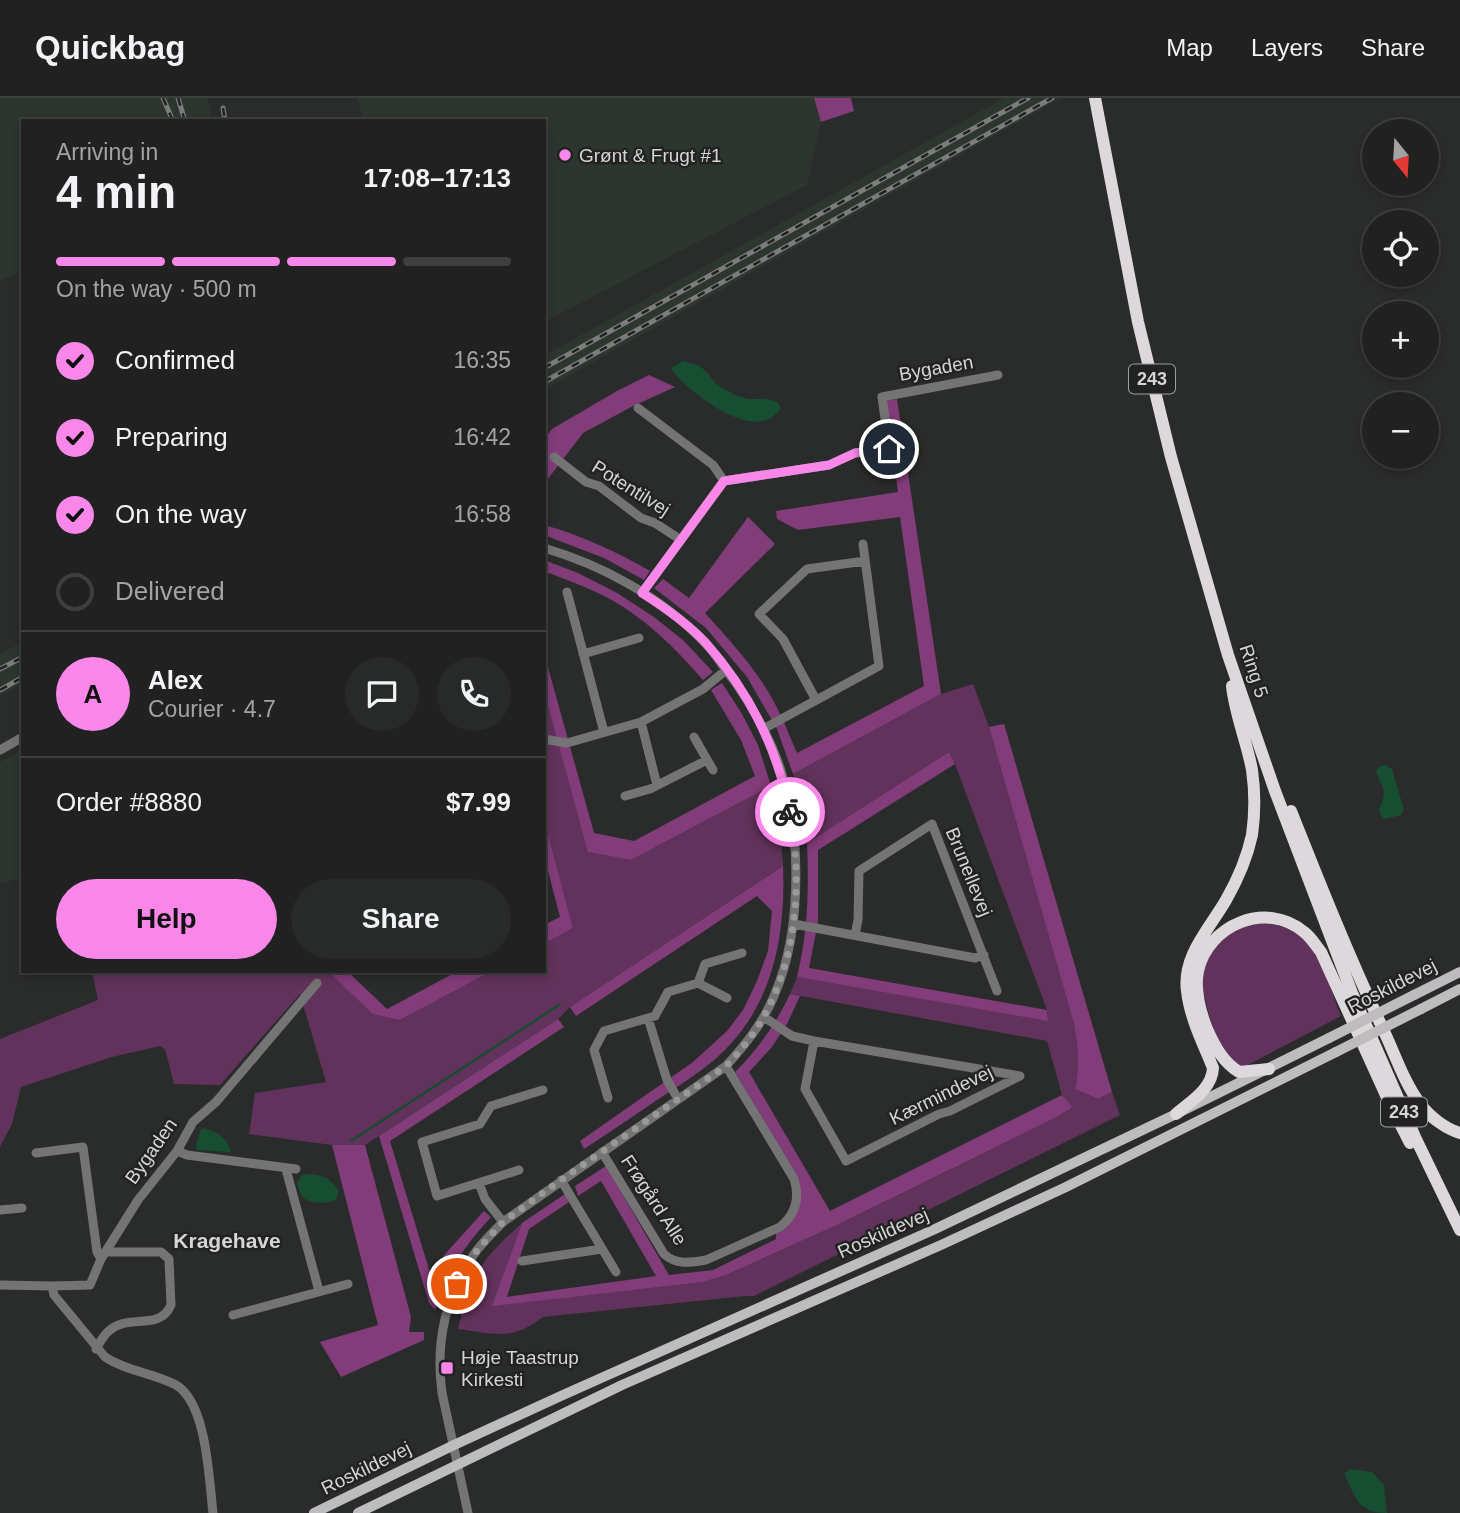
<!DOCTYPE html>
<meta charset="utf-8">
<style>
:root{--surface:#202120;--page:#282929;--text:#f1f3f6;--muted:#a2a3a5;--line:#3d3e3e;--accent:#f987e9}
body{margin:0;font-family:Arial,sans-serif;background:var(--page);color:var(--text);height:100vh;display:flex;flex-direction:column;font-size:26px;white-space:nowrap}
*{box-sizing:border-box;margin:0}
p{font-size:23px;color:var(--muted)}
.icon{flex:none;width:38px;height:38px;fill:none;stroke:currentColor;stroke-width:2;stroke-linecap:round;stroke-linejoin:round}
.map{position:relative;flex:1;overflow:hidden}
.panel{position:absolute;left:21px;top:21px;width:525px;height:854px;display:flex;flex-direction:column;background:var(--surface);border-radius:0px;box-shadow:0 4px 10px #0003,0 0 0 2px var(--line)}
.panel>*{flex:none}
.needle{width:46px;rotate:162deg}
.tools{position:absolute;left:1362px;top:21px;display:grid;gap:14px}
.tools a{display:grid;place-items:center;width:77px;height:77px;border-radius:50%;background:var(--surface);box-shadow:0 4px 10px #0003,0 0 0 2px var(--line);font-size:35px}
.pin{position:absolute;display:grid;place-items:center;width:60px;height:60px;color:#fff;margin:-30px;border:4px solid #fff;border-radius:50%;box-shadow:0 2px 7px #0007}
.courier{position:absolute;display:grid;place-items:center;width:70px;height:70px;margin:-35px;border:5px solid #f987e9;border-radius:50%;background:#fff;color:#222;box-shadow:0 2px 9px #0007}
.headline em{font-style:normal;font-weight:600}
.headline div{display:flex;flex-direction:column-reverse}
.headline{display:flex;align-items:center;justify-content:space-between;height:119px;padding:0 35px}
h1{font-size:46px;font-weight:600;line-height:52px}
.bar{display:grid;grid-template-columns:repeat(4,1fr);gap:10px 7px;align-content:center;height:84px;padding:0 35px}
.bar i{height:9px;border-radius:5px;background:var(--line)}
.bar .selected{background:var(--accent)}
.bar p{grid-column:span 4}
.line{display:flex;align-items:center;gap:18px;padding:0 35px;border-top:2px solid var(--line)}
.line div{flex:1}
.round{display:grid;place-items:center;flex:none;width:74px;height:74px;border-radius:37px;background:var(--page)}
ol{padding:0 35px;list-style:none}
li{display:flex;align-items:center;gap:21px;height:77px}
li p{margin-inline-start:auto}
li .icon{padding:7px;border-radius:50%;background:var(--accent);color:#111;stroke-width:4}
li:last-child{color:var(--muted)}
li i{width:38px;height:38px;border:4px solid var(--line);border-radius:50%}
.cta{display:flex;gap:14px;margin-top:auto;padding:14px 35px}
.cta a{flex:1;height:80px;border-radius:42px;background:var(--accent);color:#111;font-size:28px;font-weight:600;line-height:80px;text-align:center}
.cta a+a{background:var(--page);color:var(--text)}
header{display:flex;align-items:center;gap:42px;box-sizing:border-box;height:98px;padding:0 35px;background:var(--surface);border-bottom:2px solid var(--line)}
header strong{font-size:33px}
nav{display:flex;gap:38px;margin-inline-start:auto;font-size:24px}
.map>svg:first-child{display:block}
.built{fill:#2d352f}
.green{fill:#61325b}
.forest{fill:#823c79}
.water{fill:#174d30}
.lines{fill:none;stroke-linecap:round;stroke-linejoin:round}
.stream{stroke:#174d30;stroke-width:2.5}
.minor{stroke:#757475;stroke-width:9}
.major{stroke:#bebcbe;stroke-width:10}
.highway{stroke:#dcd8db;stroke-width:12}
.rail-casing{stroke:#7b7d7c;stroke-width:5}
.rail{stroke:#202321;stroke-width:2.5;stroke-dasharray:8;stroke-linecap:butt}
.major-bridge{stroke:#bebcbe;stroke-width:10}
.done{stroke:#989a99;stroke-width:7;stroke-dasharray:0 12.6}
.route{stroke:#f987e9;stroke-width:9}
.poi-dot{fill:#f987e9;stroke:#202321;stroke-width:2.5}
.labels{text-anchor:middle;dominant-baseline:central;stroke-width:5;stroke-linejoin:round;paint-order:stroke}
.shield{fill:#202321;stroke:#9ea09e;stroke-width:2}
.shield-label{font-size:18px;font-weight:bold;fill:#d4d5d4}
.poi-label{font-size:19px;fill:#d4d5d4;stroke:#202321;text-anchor:start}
.street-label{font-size:19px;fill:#d4d5d4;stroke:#202321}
.neighbourhood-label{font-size:21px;font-weight:bold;fill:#d4d5d4;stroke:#202321}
</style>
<header>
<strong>Quickbag</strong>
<nav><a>Map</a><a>Layers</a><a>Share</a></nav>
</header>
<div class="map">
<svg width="1460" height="1415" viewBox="0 0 1460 1415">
<rect width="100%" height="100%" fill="#2a2c2b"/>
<!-- built -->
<path class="built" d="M0,0H208L212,23H23V172L0,183Z
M357,0H814L821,24L807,87L546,223L544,222V23H364Z
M1004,0H1061L544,292V258Z
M23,544V586L0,598V556Z
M19,653L23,665V779L0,786V664Z"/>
<!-- green -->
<path class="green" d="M973,586L989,629L1074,926C1078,950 1080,967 1075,991L1098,1001L1112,994L1120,1017L754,1198H745L543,1219C512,1243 494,1236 458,1231C461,1219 464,1206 468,1194C478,1165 500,1145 522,1125L493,1207L703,1184L726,1177L837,1127L1057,1019L1073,1009L1062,997L1047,943L790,896L797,879L1048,922L1047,912L955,666L949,654L807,745L793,676L941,596Z
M544,593L589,754L631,762L771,688L780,724L783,768L570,909L558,921L365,1047H332L249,1036L255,995L326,984L300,896L220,987L174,986L165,951L160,948L112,959L21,989L12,1026L0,1049V941L98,902L92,873H336L333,878L400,922L492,873H544V846L573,830L544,721Z
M1248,826C1257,826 1267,825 1276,827C1319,836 1327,883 1341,918L1242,970L1227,961L1213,930L1201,888L1202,870L1220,841Z"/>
<!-- forest -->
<path class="forest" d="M814,0H851L854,13L821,24Z
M649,277L675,289L633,308L583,335L544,386V342L552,331L617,293Z
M897,301L941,596L793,676L777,631L747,579L706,530L654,490L663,481L689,500L748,419L775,446L705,515C726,538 747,561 764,587C778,608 787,632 797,655L924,588L900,419L798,432L777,421L776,413L898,394L886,303Z
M544,427C581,437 617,454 650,473L644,482L604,460L544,437Z
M544,462L578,475L617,495L654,519L684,543L713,574L703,582C671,545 635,510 589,491C576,485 562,480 549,475L544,476Z
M544,555L594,735L634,743L755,678L741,642L711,592L722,585L742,616L758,647L771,688L631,762L588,754L544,593Z
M1004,626L1112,994L1098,1001L1075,991C1080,967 1078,950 1074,926L989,629Z
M949,654L955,666L818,752V824L809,870L1047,912L1048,923L797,879C808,835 809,790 807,745Z
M544,721L573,830L544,846V827L560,819L544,757Z
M783,768C786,841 772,913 713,963C696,977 678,988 660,1000C635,1017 610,1034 584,1051L580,1043L693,964L727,933L743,912L757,883L768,853L772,813L757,798L576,918L570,909Z
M336,873H347L387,911L458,873H492L400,922L373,916L333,878Z
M790,896L800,898L787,926L772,949L749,974L830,1113L1062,997L1073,1009L1057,1019L837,1127L726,1177L703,1184L492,1208L522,1125L565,1096L569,1104L529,1131L507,1199L656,1178L601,1083L578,1098L575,1088L606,1068L669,1177L713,1172L776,1141V1135L788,1127L796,1077L735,974C759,950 775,927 790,896Z
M558,921L564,929L390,1043L431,1178L445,1156L484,1113L491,1119C462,1151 449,1171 435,1212L429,1205L379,1038Z
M332,1047H365L411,1219L409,1234H424V1242L341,1279L320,1244L378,1227Z"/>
<!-- water -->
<path class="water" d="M683,263L698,267L706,273L716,286L735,297L748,301H765L778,304L781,311C776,316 771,321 763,323C737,330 684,291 671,270Z
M1386,667L1392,671L1404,712L1401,717L1385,721L1381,718L1379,712C1389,687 1381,693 1376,672L1381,668Z
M201,1030C215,1032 228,1040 231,1054L197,1052L196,1047Z
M303,1076C321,1077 328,1077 339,1093L336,1102C325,1106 309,1107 301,1097C300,1096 297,1086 297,1085Z
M1351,1371L1372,1374L1384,1387L1387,1415C1357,1415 1355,1398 1344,1375Z"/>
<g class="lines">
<!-- stream -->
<path class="stream" d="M351,1043L559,907"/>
<!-- minor -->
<path class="minor" d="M638,310L713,367L724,383
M554,359L586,384L599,388L641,420L655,425L681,442
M891,363L882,299L998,277
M567,494L604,634
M642,495L724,383L829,367L855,355L889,351
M583,556L639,540
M816,602L783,541L759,516L807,471L865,463
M641,624L657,687
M763,631L879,568L863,446
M694,639L713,672
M544,641L567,645L641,624L703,591L726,572
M0,652L23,639
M625,698L650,691L707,662
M794,826L975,860L984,857
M855,837L858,822L859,773L932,726L997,893
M698,885L705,866L742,855
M764,919L792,938L814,943L1020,978L950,1013L939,1016L846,1063L805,991L814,943
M648,920L655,918L668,894L698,885L727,900
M608,1000L594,952L604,933L648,920L667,982L678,1001
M177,1053L187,1057L296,1071
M602,1054L664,1156C676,1167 690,1165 706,1162L780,1129C796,1116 800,1100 794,1081L726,968
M36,1055L83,1049L97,1154L101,1161
M287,1070V1075L319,1193
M519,1072L437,1098L422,1044L480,1026L491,1008L543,992
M561,1082L616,1174
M479,1085L485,1101L503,1124
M0,1112L22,1110
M522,1163L602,1151
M0,1187L52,1188L90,1187L101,1161L138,1102L177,1053L193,1024L216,1004L317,885
M52,1188L54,1197L105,1259C126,1273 153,1275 176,1287C207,1305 209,1382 213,1415
M233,1217L348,1186
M96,1251C100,1244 104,1236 110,1232C129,1216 160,1233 171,1207L169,1161L161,1154H105
M468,1415L442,1295C435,1244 446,1193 477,1152C485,1142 494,1133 503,1124L726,968C745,947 763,925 774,898C804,829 803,719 772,649C759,620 743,593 723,568C717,559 711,550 703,543C661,499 602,467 544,450"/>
<!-- major -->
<path class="major" d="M1414,897L1460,874
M1421,911L1460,891
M314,1415L454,1347L563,1297L933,1132L1176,1016L1329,940
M358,1415L622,1287L941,1147L1066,1089L1336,954"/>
<!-- highway -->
<path class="highway" d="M1095,0L1138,224L1171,359L1228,557L1275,693L1352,895L1415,1039L1460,1132
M1291,713C1320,786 1349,859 1383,931C1395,956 1404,985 1421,1007C1430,1019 1446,1031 1460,1035
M1269,971L1239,974C1223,964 1215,949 1207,931C1200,913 1194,893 1198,873C1208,827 1266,802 1304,834C1311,839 1316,848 1321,854L1390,1006L1410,1045
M1176,1016C1191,1003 1212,991 1213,970C1203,945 1190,920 1187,893C1182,858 1210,830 1226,802C1238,781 1247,760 1252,737C1255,716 1255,693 1252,672C1247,644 1235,617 1232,588"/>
<!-- rail casing -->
<g class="rail-casing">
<path id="rail" d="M163,0L173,23
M178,0L185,23
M223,10L225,23
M544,270L1028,0
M544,284L1052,0
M0,571L23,559
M0,592L23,579"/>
</g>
<!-- rail -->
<use href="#rail" class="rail"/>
<!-- major-bridge -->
<path class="major-bridge" d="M1329,940L1414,897
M1336,954L1421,911"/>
</g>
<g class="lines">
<!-- done -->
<path class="done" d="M457,1186L478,1151L503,1124L561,1082L726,968C741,952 755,936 765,916C798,856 802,780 790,714"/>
<!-- route -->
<path class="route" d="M790,714C777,650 749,593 705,544C687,525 664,509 642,495L724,383L829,367L855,355L889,351"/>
</g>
<!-- markers -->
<g class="poi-dot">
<circle cx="565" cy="57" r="7"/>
<rect x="440" y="1263" width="14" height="14" rx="3.5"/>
</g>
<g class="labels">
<!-- shield labels -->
<g class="shield">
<rect x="1129" y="266.5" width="46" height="29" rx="5"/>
<rect x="1381" y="999.5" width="46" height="29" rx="5"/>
</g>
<g class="shield-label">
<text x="1152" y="281">243</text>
<text x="1404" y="1014">243</text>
</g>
<!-- poi labels -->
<g class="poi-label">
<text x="579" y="57">Grønt &amp; Frugt #1</text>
<text x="461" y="1259">Høje Taastrup<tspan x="461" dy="22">Kirkesti</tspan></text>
</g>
<!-- street labels -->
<g class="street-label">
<text transform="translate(936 270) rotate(-10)">Bygaden</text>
<text transform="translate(631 390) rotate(32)">Potentilvej</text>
<text transform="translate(1254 573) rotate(72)">Ring 5</text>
<text transform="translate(969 774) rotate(68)">Brunellevej</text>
<text transform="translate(1392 888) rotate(-27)">Roskildevej</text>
<text transform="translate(941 997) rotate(-26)">Kærmindevej</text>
<text transform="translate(151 1053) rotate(-55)">Bygaden</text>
<text transform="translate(654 1102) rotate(57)">Frøgård Alle</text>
<text transform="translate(883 1135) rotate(-24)">Roskildevej</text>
<text transform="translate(366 1370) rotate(-26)">Roskildevej</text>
</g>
<!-- neighbourhood labels -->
<g class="neighbourhood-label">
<text x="227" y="1142">Kragehave</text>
</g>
</g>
</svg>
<div class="tools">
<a><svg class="needle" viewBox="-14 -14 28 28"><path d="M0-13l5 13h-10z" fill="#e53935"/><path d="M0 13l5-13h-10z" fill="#a2a3a5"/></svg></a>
<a><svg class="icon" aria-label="locate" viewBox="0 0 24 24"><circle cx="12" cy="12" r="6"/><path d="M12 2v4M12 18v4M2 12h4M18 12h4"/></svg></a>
<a>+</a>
<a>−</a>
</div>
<div class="pin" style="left:457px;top:1186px;background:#ea580c"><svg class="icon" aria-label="bag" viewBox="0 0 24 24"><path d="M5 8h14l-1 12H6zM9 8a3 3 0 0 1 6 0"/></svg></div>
<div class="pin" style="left:889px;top:351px;background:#1f2937"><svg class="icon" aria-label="home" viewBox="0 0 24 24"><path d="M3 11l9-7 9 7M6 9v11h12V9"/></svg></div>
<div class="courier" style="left:790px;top:714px"><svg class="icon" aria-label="bike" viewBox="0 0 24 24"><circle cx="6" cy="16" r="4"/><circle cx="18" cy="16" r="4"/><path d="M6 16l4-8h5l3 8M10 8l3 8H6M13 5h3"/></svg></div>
<section class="panel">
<div class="headline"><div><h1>4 min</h1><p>Arriving in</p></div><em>17:08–17:13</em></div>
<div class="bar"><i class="selected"></i><i class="selected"></i><i class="selected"></i><i></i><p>On the way · 500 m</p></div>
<ol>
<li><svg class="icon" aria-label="check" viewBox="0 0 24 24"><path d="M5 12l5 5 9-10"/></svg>Confirmed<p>16:35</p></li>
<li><svg class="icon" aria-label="check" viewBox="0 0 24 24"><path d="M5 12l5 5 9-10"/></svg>Preparing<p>16:42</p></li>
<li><svg class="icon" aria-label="check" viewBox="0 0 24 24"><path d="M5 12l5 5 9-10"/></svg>On the way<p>16:58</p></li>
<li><i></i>Delivered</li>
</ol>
<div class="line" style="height:126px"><b class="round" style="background:var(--accent);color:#111">A</b><div><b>Alex</b><p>Courier · 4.7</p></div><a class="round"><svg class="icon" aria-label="chat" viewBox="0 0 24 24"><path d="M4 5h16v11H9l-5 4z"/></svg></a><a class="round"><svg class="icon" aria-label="phone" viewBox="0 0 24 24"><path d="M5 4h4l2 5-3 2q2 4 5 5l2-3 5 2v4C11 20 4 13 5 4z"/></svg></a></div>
<div class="line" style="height:91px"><div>Order #8880</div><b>$7.99</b></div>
<div class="cta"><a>Help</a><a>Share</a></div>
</section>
</div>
